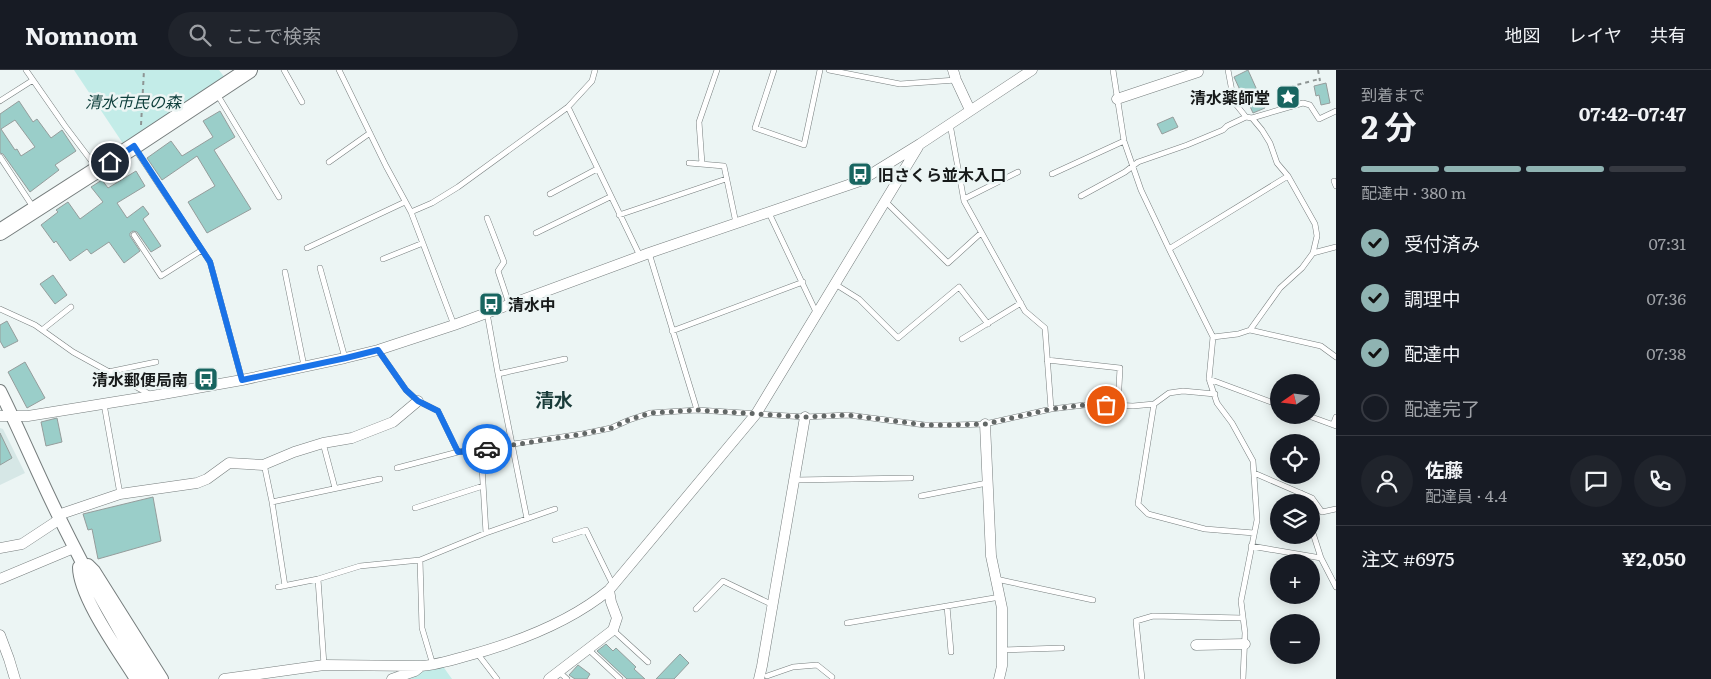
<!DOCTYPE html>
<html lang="ja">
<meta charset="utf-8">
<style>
:root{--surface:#171b24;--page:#20242c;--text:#f1f3f6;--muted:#9ea1a6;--line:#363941;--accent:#8fb3b2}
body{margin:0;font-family:Literata,"Noto Sans JP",serif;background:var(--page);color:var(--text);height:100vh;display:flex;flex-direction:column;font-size:19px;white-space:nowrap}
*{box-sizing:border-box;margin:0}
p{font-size:16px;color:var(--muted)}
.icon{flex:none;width:28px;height:28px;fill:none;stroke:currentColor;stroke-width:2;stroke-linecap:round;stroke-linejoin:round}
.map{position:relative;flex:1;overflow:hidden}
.panel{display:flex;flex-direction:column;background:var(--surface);width:375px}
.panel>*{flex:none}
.needle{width:32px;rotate:256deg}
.buttons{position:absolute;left:1270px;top:304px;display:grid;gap:10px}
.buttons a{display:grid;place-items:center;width:50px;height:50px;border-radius:50%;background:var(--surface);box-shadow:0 2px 12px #0003;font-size:25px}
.pin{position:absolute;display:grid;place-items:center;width:42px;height:42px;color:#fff;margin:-21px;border:2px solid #fff;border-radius:50%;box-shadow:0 1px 5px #0007}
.courier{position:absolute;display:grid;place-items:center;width:50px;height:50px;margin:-25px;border:4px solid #1a73e8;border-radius:50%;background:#fff;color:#222;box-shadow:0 1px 6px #0007}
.summary em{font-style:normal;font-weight:700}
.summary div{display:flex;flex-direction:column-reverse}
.summary{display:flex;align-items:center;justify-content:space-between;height:85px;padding:0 25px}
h1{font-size:32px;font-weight:700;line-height:38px}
.bar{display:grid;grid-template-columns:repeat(4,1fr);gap:8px 5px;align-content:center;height:60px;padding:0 25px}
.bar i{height:6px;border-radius:4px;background:var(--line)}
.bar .current{background:var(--accent)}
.bar p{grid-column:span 4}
.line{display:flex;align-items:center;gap:12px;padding:0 25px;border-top:1px solid var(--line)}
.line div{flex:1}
.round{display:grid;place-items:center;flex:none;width:52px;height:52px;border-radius:26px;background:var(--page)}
ol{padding:0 25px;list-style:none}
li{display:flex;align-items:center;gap:15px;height:55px}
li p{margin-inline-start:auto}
li .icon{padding:5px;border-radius:50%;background:var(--accent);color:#111;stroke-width:4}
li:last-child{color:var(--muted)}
li i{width:28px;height:28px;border:2px solid var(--line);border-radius:50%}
header{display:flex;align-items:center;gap:30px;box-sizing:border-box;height:70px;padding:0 25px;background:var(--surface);border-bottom:1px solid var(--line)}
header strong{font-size:24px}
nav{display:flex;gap:28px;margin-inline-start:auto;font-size:18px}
.search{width:350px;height:45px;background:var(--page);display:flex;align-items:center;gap:12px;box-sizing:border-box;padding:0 18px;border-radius:28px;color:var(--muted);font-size:19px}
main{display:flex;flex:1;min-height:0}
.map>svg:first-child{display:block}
.built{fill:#d6e7e6}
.green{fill:#c3ece8}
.building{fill:#9acec9;stroke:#959d9c;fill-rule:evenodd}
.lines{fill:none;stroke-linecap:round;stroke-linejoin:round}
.service-casing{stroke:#767d7d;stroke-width:6}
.minor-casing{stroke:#767d7d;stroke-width:11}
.tertiary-casing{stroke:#767d7d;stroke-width:14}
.primary-casing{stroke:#767d7d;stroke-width:18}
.path{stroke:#8e9594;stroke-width:2;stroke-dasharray:4 4;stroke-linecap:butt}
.service{stroke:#fff;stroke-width:5}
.minor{stroke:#fff;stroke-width:10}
.tertiary{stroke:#fff;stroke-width:12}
.primary{stroke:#fff;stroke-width:16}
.done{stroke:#626766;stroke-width:5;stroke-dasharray:0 9}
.route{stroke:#1a73e8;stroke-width:6}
.labels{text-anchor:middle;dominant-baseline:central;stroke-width:5;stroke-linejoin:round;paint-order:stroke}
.poi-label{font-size:16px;font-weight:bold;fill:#171a1a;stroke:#ecf5f4;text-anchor:end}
.park-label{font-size:16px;font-style:italic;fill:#0f3f3c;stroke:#ecf5f4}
.quarter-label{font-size:19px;font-weight:bold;fill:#1a3c3a;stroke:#ecf5f4}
</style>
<header>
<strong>Nomnom</strong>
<div class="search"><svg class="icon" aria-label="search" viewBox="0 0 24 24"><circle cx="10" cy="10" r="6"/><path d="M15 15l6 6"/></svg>ここで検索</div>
<nav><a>地図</a><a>レイヤ</a><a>共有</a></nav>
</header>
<main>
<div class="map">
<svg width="1336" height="609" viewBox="0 0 1336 609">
<rect width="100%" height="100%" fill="#ecf5f4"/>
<!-- built -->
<path class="built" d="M0,358L3,359L25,403L0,415Z"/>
<!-- green -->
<path class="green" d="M74,0H219L225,8L124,75Z
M442,595L452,609H399Z"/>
<!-- building -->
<path class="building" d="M1248,0L1265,38L1253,43L1242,19L1240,20L1234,7Z
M1326,13L1330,33L1321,35L1319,25L1316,26L1314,16Z
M19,31L33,52L37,49L51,68L62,60L76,81L55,95L59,100L30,122L3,84L0,83V44ZM15,50L35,77L21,86L17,79L15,80L1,59Z
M220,41L235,67L214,80L251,139L207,163L188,132L215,116L197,86L162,110L147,88L171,71L182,86L213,67L203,51Z
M1173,47L1178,57L1162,64L1157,54Z
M136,101L145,116L117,133L127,148L143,136L149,144L143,149L161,176L151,182L137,162L133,161L130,163V166L140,181L124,193L109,172L91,184L87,179L70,191L56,171L54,173L41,155L58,142L56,140L68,132L80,149L103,132L91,117L102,110L108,118Z
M53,205L67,225L55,234L40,214Z
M7,251L18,271L4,278L0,271V255Z
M25,292L45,328L27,338L8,302Z
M57,348L62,372L46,376L41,352Z
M0,363L12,388L0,395Z
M153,427L161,471L98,489L92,459L88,460L83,444Z
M606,574L613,581L616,578L636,597L634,599L645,609H627L597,581Z
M680,584L689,593L674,609H656Z
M578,595L590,604L587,609H575L569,605Z"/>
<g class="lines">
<!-- service casing -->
<g class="service-casing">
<path id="service" d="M26,0L65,56L96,97
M284,0L302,32
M339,0L386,96L411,142L454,255
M774,0L755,58L804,75L820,0
M829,0L900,14L956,10
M1113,0L1124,71L1141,120L1170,181L1213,267L1209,309L1217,333L1232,353L1253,391L1257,450L1241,531L1245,563L1243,609
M217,24L279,127
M0,31L33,10
M568,37L640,186
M1252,48L1303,33L1310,35L1319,49L1336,41
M950,54L964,131L1025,241L1045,258L1051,339
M134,77L210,192L242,310
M0,87L33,137
M329,92L370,63
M689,93L724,96L736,153
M702,94L699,52L717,0
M1052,104L1124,71
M1334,111L1336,116
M550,124L597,99
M1081,126L1125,102L1138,92L1187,75L1223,60L1227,56L1246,47
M964,129L1018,102
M886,132L948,193L981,163
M411,142L432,133L458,117L568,37L592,11L595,0
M769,143L817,244
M619,145L726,109
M487,148L504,192L498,201L509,234
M536,163L610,127
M134,165L161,206L202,180
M307,178L405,132
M1169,179L1288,106
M649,183L697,340
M1313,183L1336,177
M383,189L423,173
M320,198L345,288
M285,202L304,296
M835,214L859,229L898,268L959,217L988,254
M0,239L35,255L73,282L151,325
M487,243L498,304L527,449
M42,260L71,237
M1250,260L1321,276L1336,287
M672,261L803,212
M1213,267L1238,264L1250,260L1280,218L1302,198L1313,183L1317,166L1315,154L1288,106L1277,93L1270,73L1262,60L1252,48L1246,47L1234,32L1228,0
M962,269L1021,233
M378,280L406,320L418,331L438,341L458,382
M1047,290L1120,298L1118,335
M108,302L156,292
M498,304L565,289
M1209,309L1279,335
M104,334L120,424
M1154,334L1138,434L1148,444L1205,459L1254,463
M1306,345L1336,356
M1333,355L1336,347
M323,373L335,418
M481,380L486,463
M264,394L272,432
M397,398L458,382L582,364L611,358L629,350L650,343L697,340L805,347L848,345L925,355H954L985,354L1051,339L1093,334L1133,336L1154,334L1169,323L1183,321L1215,324
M1254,403L1312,428L1322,442L1336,439
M795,410L911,408
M1301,423L1304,432
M921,426L987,413
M415,438L483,416
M1311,457L1321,488L1336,517
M555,470L586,460L613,515
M1251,476L1321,488
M420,490L422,558L433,595
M996,509L1093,530
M285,516L272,432L380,409
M278,517L318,509
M947,536L951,582
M696,539L723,511L773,535
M847,553L1000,527
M613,560L648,592
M588,579L620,609
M1002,580L1062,578
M477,583L497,609
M324,595L318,509L360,496L420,490L486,463L555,439
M558,601L567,609
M767,606L793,597L817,595L832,607
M1142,609L1136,551L1153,546L1243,548"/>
</g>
<!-- minor casing -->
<g class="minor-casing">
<path id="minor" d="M953,0L956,10L970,40
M1117,29L1198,2
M0,346H28L152,326L242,310L345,288L378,280L454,255L649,183L860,111L920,74L1032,0
M985,354L991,486L1002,538V596L999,609
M58,445L120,424L197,413L207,409L229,393L263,395L294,382L323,373L352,368L393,352L418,331
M0,478L22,474L60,449
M0,509L74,478
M0,565L9,589L15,609
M1196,575L1245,574
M224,609L324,595L421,596C435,595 449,591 463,587C512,574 569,553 609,520L756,344L918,77
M392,609L415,601L420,597
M549,609L613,560L617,548L611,532L609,520
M759,609L762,596L805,347"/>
</g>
<!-- tertiary casing -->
<g class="tertiary-casing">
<path id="tertiary" d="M0,321C21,363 39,407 60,449C87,504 116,557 149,609
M88,495L94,501L162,609
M79,497C79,527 120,583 136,609"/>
</g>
<!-- primary casing -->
<g class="primary-casing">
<path id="primary" d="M0,162L134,76L249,0"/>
</g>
<!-- path -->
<path class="path" d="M1318,0L1320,11
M1296,27L1293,16L1319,9
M141,55L144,0"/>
<!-- service -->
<use href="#service" class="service"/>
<!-- minor -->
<use href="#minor" class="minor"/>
<!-- tertiary -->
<use href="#tertiary" class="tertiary"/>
<!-- primary -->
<use href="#primary" class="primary"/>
</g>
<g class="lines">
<!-- done -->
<path class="done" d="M487,379L582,364L611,358L629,350L650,343L697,340L805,347L848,345L925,355H954L985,354L1051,339L1093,334L1106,335"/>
<!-- route -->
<path class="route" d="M110,92L134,76L210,192L242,310L346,288L378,280L406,320L418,331L438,341L458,382L487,379"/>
</g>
<!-- icons -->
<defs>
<g id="sight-square" transform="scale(1.25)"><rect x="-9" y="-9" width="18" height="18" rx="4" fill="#186560" stroke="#ecf5f4"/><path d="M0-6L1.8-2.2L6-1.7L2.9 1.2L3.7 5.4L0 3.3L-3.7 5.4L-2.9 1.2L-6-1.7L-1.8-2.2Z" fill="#fff"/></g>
<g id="bus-square" transform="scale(1.25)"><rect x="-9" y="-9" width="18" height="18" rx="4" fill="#186560" stroke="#ecf5f4"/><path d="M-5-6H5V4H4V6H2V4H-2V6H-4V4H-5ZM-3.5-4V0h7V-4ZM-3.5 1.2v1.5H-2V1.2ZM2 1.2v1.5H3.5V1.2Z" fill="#fff"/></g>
</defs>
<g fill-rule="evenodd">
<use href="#sight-square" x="1288" y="27"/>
<use href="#bus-square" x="860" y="104"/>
<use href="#bus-square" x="491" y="234"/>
<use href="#bus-square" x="206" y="309"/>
</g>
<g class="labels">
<!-- poi labels -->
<g class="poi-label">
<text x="1270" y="27">清水薬師堂</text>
<text x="878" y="104" text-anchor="start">旧さくら並木入口</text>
<text x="508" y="234" text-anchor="start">清水中</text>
<text x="188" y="309">清水郵便局南</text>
</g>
<!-- park labels -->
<g class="park-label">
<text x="133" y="31">清水市民の森</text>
</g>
<!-- quarter labels -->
<g class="quarter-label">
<text x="554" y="329">清水</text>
</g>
</g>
</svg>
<div class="buttons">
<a><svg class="needle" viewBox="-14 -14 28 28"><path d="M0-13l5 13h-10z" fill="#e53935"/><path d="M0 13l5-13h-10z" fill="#9ea1a6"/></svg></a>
<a><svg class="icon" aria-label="locate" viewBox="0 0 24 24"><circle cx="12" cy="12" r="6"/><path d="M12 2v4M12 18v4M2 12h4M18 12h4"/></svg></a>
<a><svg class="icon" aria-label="layers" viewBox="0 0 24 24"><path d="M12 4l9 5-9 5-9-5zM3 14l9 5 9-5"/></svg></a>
<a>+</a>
<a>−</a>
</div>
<div class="pin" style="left:1106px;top:335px;background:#ea580c"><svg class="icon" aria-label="bag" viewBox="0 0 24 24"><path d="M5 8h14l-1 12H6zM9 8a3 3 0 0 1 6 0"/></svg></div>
<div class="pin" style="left:110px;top:92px;background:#1f2937"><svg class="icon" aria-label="home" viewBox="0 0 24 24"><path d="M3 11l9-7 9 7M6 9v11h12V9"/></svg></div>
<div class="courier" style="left:487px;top:379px"><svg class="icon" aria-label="car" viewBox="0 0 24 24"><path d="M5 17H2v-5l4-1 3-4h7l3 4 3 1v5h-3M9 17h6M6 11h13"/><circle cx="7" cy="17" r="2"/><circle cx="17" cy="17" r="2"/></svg></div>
</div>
<section class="panel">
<div class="summary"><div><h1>2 分</h1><p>到着まで</p></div><em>07:42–07:47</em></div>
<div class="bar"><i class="current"></i><i class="current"></i><i class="current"></i><i></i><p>配達中 · 380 m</p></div>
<ol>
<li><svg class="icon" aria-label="check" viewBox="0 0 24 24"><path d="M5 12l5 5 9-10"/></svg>受付済み<p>07:31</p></li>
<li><svg class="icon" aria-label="check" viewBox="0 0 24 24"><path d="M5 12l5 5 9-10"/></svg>調理中<p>07:36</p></li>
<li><svg class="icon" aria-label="check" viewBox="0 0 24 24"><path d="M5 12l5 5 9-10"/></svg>配達中<p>07:38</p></li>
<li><i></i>配達完了</li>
</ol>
<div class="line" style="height:90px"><a class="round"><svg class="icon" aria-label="person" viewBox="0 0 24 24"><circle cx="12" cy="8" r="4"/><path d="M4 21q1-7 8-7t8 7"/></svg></a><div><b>佐藤</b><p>配達員 · 4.4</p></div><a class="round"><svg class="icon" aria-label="chat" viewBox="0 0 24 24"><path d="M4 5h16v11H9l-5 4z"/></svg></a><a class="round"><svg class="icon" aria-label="phone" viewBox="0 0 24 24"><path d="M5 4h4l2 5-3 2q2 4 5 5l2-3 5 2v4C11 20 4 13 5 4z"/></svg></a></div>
<div class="line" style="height:65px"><div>注文 #6975</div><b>¥2,050</b></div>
</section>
</main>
